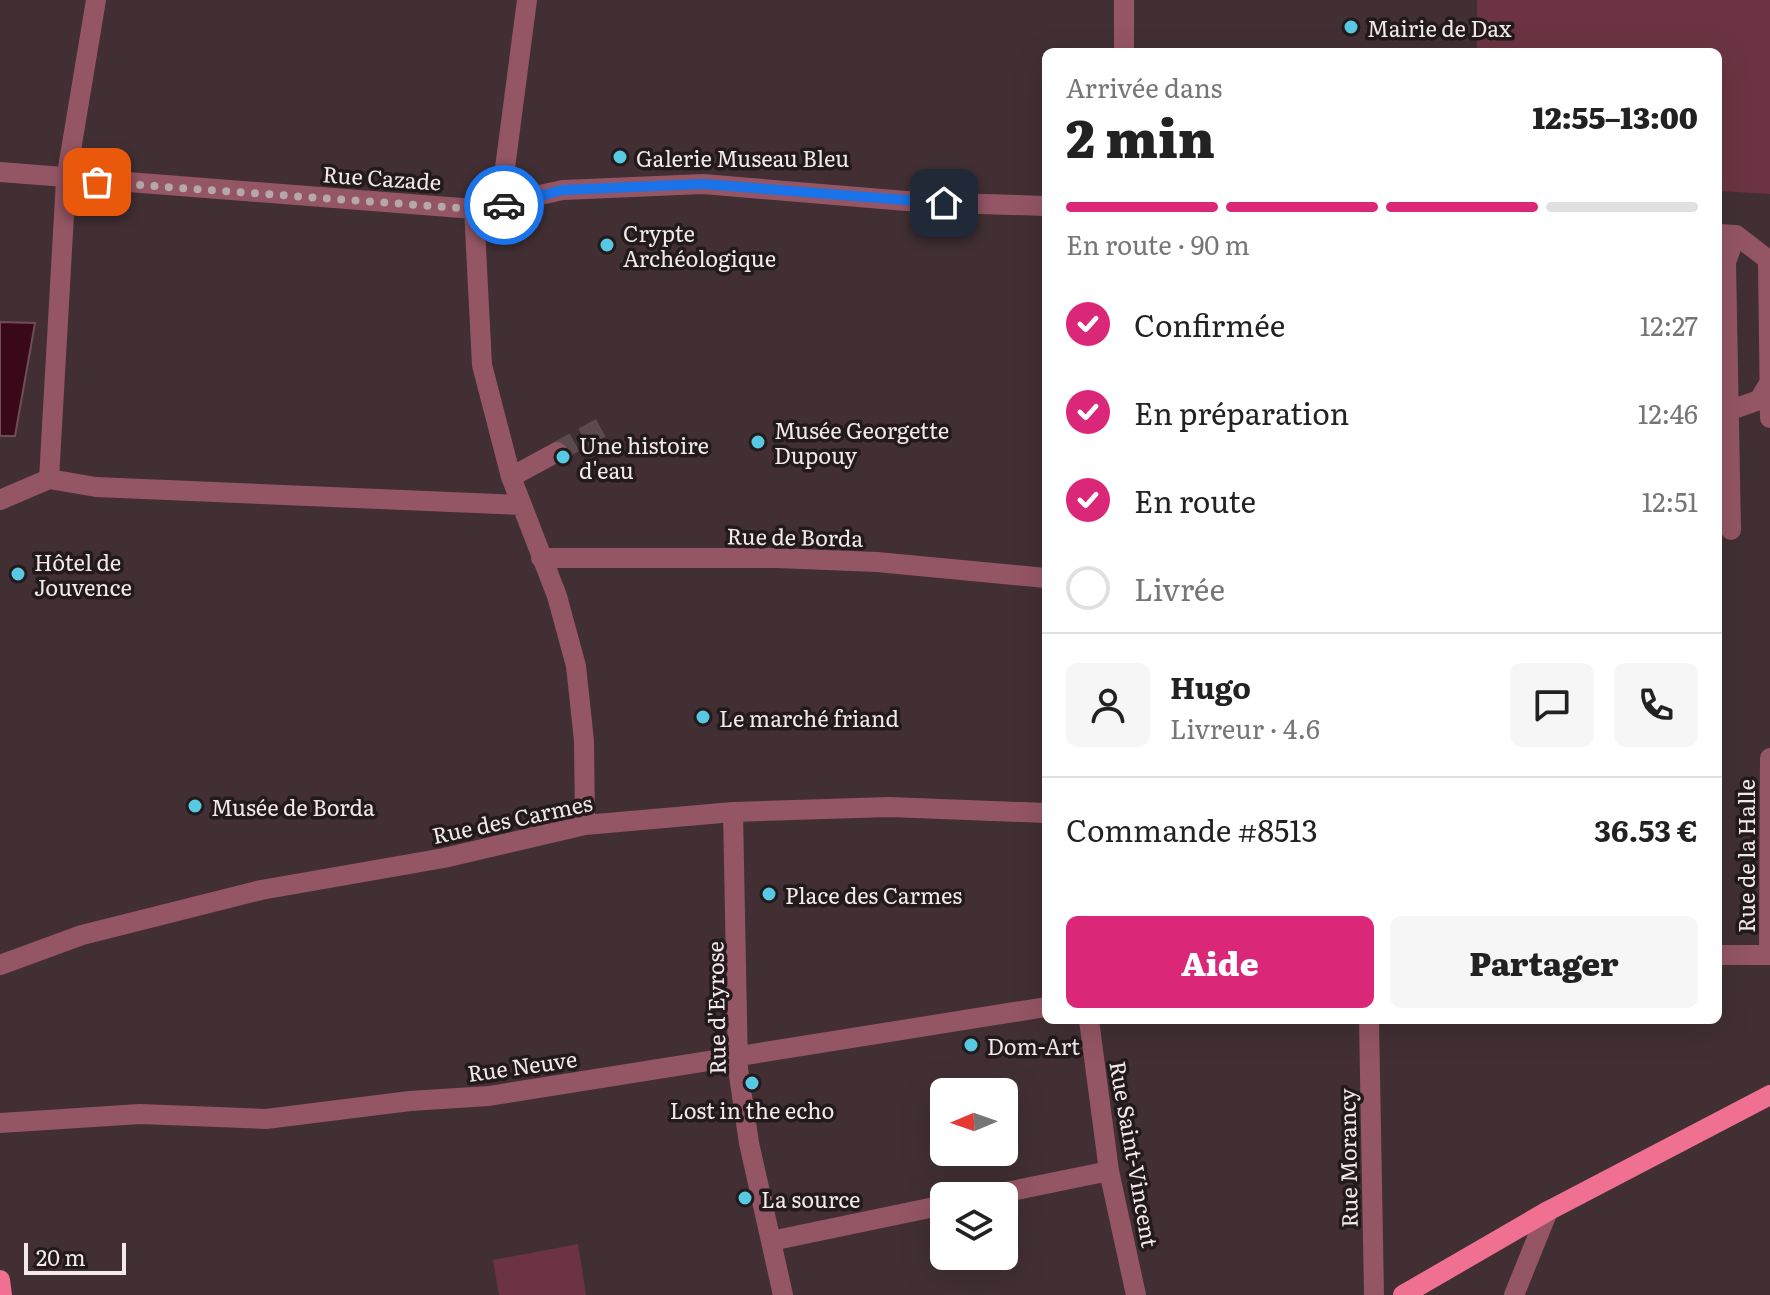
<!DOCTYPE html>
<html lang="fr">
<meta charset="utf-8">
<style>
:root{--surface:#fff;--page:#f6f6f6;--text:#222;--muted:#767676;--line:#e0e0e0;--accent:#db2777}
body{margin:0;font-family:Literata,serif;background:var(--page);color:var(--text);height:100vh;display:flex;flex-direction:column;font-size:30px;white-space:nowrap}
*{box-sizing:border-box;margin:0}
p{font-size:26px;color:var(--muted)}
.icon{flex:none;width:44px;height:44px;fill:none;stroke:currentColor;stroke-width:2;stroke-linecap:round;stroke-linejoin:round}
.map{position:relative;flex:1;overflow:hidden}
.drawer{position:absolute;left:1042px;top:48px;width:680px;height:976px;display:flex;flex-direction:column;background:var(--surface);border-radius:12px;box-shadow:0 8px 32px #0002}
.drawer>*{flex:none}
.needle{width:52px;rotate:268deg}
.fabs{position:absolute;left:930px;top:1078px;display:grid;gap:16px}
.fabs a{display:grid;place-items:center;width:88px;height:88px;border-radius:12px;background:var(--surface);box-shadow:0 8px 32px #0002;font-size:40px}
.scale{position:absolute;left:24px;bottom:20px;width:102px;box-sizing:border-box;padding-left:8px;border:4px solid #f3e8ea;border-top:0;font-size:22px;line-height:28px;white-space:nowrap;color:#f3e8ea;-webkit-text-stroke:6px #221a1b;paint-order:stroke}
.pin{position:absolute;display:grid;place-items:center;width:68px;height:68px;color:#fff;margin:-34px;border-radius:16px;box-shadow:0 4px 12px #0006}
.courier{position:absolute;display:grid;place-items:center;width:80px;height:80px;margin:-40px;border:6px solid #1a73e8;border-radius:50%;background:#fff;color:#222;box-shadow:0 2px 10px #0007}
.summary em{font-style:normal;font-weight:800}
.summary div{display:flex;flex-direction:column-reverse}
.summary{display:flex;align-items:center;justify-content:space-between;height:136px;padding:0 24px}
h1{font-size:52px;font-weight:800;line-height:60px}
.bar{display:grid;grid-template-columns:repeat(4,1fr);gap:12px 8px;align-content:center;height:96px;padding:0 24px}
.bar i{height:10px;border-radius:6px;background:var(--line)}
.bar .active{background:var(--accent)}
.bar p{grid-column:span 4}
.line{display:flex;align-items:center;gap:20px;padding:0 24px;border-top:2px solid var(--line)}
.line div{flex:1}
.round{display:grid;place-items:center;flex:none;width:84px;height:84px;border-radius:12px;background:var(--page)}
ol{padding:0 24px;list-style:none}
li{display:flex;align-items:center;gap:24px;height:88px}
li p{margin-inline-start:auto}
li .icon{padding:8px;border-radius:50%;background:var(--accent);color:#fff;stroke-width:4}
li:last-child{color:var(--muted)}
li i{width:44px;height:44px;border:4px solid var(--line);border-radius:50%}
.primary-button{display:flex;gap:16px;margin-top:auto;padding:16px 24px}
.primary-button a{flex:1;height:92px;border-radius:12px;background:var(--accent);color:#fff;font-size:32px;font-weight:800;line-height:92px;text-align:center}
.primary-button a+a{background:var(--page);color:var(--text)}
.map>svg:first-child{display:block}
.green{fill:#6c3442}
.water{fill:#390919;stroke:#714c58;stroke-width:2}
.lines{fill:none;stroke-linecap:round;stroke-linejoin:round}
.minor-tunnel{stroke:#5c4b4e;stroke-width:20;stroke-dasharray:20 10;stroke-linecap:butt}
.minor{stroke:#945564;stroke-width:20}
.major{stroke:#ef7091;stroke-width:20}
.done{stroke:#b5a7aa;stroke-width:8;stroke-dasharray:0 14.4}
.route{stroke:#1a73e8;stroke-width:10}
.poi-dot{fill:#58c9e3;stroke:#221a1b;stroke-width:3}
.labels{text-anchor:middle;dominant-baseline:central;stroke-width:7;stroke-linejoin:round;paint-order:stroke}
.poi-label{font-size:22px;fill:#f3e8ea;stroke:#221a1b;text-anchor:start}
.street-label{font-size:22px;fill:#f3e8ea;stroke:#221a1b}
</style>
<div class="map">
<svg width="1770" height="1295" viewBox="0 0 1770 1295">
<rect width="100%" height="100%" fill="#412f33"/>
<!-- green -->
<path class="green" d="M1477,0H1770V194L1718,191V52H1477Z
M578,1244L586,1295H499L493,1260Z"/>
<!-- water -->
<path class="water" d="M0,322L35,323L15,436H0Z"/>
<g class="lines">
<!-- minor-tunnel -->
<path class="minor-tunnel" d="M557,452L606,425"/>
<!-- minor -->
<path class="minor" d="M1124,52V0
M0,172L474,209L563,190L703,184L918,202L1046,206
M500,206L527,0
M474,209L482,365L511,477L557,596L576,666L584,741L585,825
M1718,234L1736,235L1770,261
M1768,261L1770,418
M1728,411L1759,400L1770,382
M511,477L557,452
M49,479L66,180L96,0
M49,479L96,487L521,505
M0,500L49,479
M1731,530L1726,262L1736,235
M541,558H776L877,562L1046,578
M733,812L738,1069L749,1143L783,1295
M1769,954L1770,758
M1718,955H1770
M0,965L82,935L261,890L444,858L585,825L733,812L889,807L1046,813
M1089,1020L1109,1171L1136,1295
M1369,1020L1374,1295
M0,1123L140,1114L266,1119L410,1101L489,1096L1046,1007
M987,1196L1109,1171
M771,1241L944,1205
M1514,1295L1548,1211"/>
<!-- major -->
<path class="major" d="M0,1280L2,1295
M1403,1295L1548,1211L1770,1095"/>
</g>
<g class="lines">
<!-- done -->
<path class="done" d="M97,182L474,209L504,205"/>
<!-- route -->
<path class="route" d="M504,205L563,190L703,184L944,203"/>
</g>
<!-- markers -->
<g class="poi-dot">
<circle cx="1351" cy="27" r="8"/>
<circle cx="620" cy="157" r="8"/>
<circle cx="607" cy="245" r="8"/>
<circle cx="758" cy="442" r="8"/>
<circle cx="563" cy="457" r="8"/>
<circle cx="18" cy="574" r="8"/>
<circle cx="703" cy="717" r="8"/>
<circle cx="195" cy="806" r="8"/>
<circle cx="769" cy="894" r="8"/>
<circle cx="971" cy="1045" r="8"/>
<circle cx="752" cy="1083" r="8"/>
<circle cx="745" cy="1198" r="8"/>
</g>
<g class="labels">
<!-- poi labels -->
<g class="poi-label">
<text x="1367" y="27">Mairie de Dax</text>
<text x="636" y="157">Galerie Museau Bleu</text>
<text x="623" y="232">Crypte<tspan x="623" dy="25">Archéologique</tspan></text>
<text x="774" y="429">Musée Georgette<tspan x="774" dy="25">Dupouy</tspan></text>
<text x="579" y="444">Une histoire<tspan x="579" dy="25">d'eau</tspan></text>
<text x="34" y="561">Hôtel de<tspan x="34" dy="25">Jouvence</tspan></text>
<text x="719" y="717">Le marché friand</text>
<text x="211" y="806">Musée de Borda</text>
<text x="785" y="894">Place des Carmes</text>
<text x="987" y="1045">Dom-Art</text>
<text x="752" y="1109" text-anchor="middle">Lost in the echo</text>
<text x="761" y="1198">La source</text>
</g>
<!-- street labels -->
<g class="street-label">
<text transform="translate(382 177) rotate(4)">Rue Cazade</text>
<text transform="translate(795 536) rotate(1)">Rue de Borda</text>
<text transform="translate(512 818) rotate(-12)">Rue des Carmes</text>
<text transform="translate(1745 856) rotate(-90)">Rue de la Halle</text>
<text transform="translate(715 1008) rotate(-91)">Rue d'Eyrose</text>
<text transform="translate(522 1065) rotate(-8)">Rue Neuve</text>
<text transform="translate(1135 1154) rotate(80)">Rue Saint-Vincent</text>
<text transform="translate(1347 1158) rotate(-91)">Rue Morancy</text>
</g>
</g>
</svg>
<div class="fabs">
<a><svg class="needle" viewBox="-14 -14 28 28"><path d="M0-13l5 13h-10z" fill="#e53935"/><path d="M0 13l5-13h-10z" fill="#767676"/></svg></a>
<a><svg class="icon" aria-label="layers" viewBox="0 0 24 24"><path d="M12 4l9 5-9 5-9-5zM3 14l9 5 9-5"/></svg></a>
</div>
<div class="scale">20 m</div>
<div class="pin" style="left:97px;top:182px;background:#ea580c"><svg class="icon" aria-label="bag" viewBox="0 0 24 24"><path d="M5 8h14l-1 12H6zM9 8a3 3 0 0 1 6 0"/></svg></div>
<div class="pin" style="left:944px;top:203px;background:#1f2937"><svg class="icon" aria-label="home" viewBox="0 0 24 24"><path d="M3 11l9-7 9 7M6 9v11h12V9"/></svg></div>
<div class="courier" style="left:504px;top:205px"><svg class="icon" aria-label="car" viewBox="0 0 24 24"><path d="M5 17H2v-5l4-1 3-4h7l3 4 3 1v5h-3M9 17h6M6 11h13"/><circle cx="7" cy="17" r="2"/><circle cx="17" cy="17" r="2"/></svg></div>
<section class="drawer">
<div class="summary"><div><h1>2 min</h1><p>Arrivée dans</p></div><em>12:55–13:00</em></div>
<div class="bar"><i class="active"></i><i class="active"></i><i class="active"></i><i></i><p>En route · 90 m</p></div>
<ol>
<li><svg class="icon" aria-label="check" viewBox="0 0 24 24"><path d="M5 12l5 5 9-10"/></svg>Confirmée<p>12:27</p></li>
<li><svg class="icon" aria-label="check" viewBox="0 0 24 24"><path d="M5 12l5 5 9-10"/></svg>En préparation<p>12:46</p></li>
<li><svg class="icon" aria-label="check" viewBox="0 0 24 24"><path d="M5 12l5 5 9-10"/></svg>En route<p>12:51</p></li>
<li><i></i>Livrée</li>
</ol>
<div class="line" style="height:144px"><a class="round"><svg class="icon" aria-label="person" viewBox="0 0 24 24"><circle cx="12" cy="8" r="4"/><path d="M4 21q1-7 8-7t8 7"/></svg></a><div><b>Hugo</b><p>Livreur · 4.6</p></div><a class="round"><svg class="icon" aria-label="chat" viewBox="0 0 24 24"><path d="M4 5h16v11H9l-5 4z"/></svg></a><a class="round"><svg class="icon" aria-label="phone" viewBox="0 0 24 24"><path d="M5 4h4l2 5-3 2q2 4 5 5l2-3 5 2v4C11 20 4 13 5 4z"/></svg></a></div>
<div class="line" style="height:104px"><div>Commande #8513</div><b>36.53 €</b></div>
<div class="primary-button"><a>Aide</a><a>Partager</a></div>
</section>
</div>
